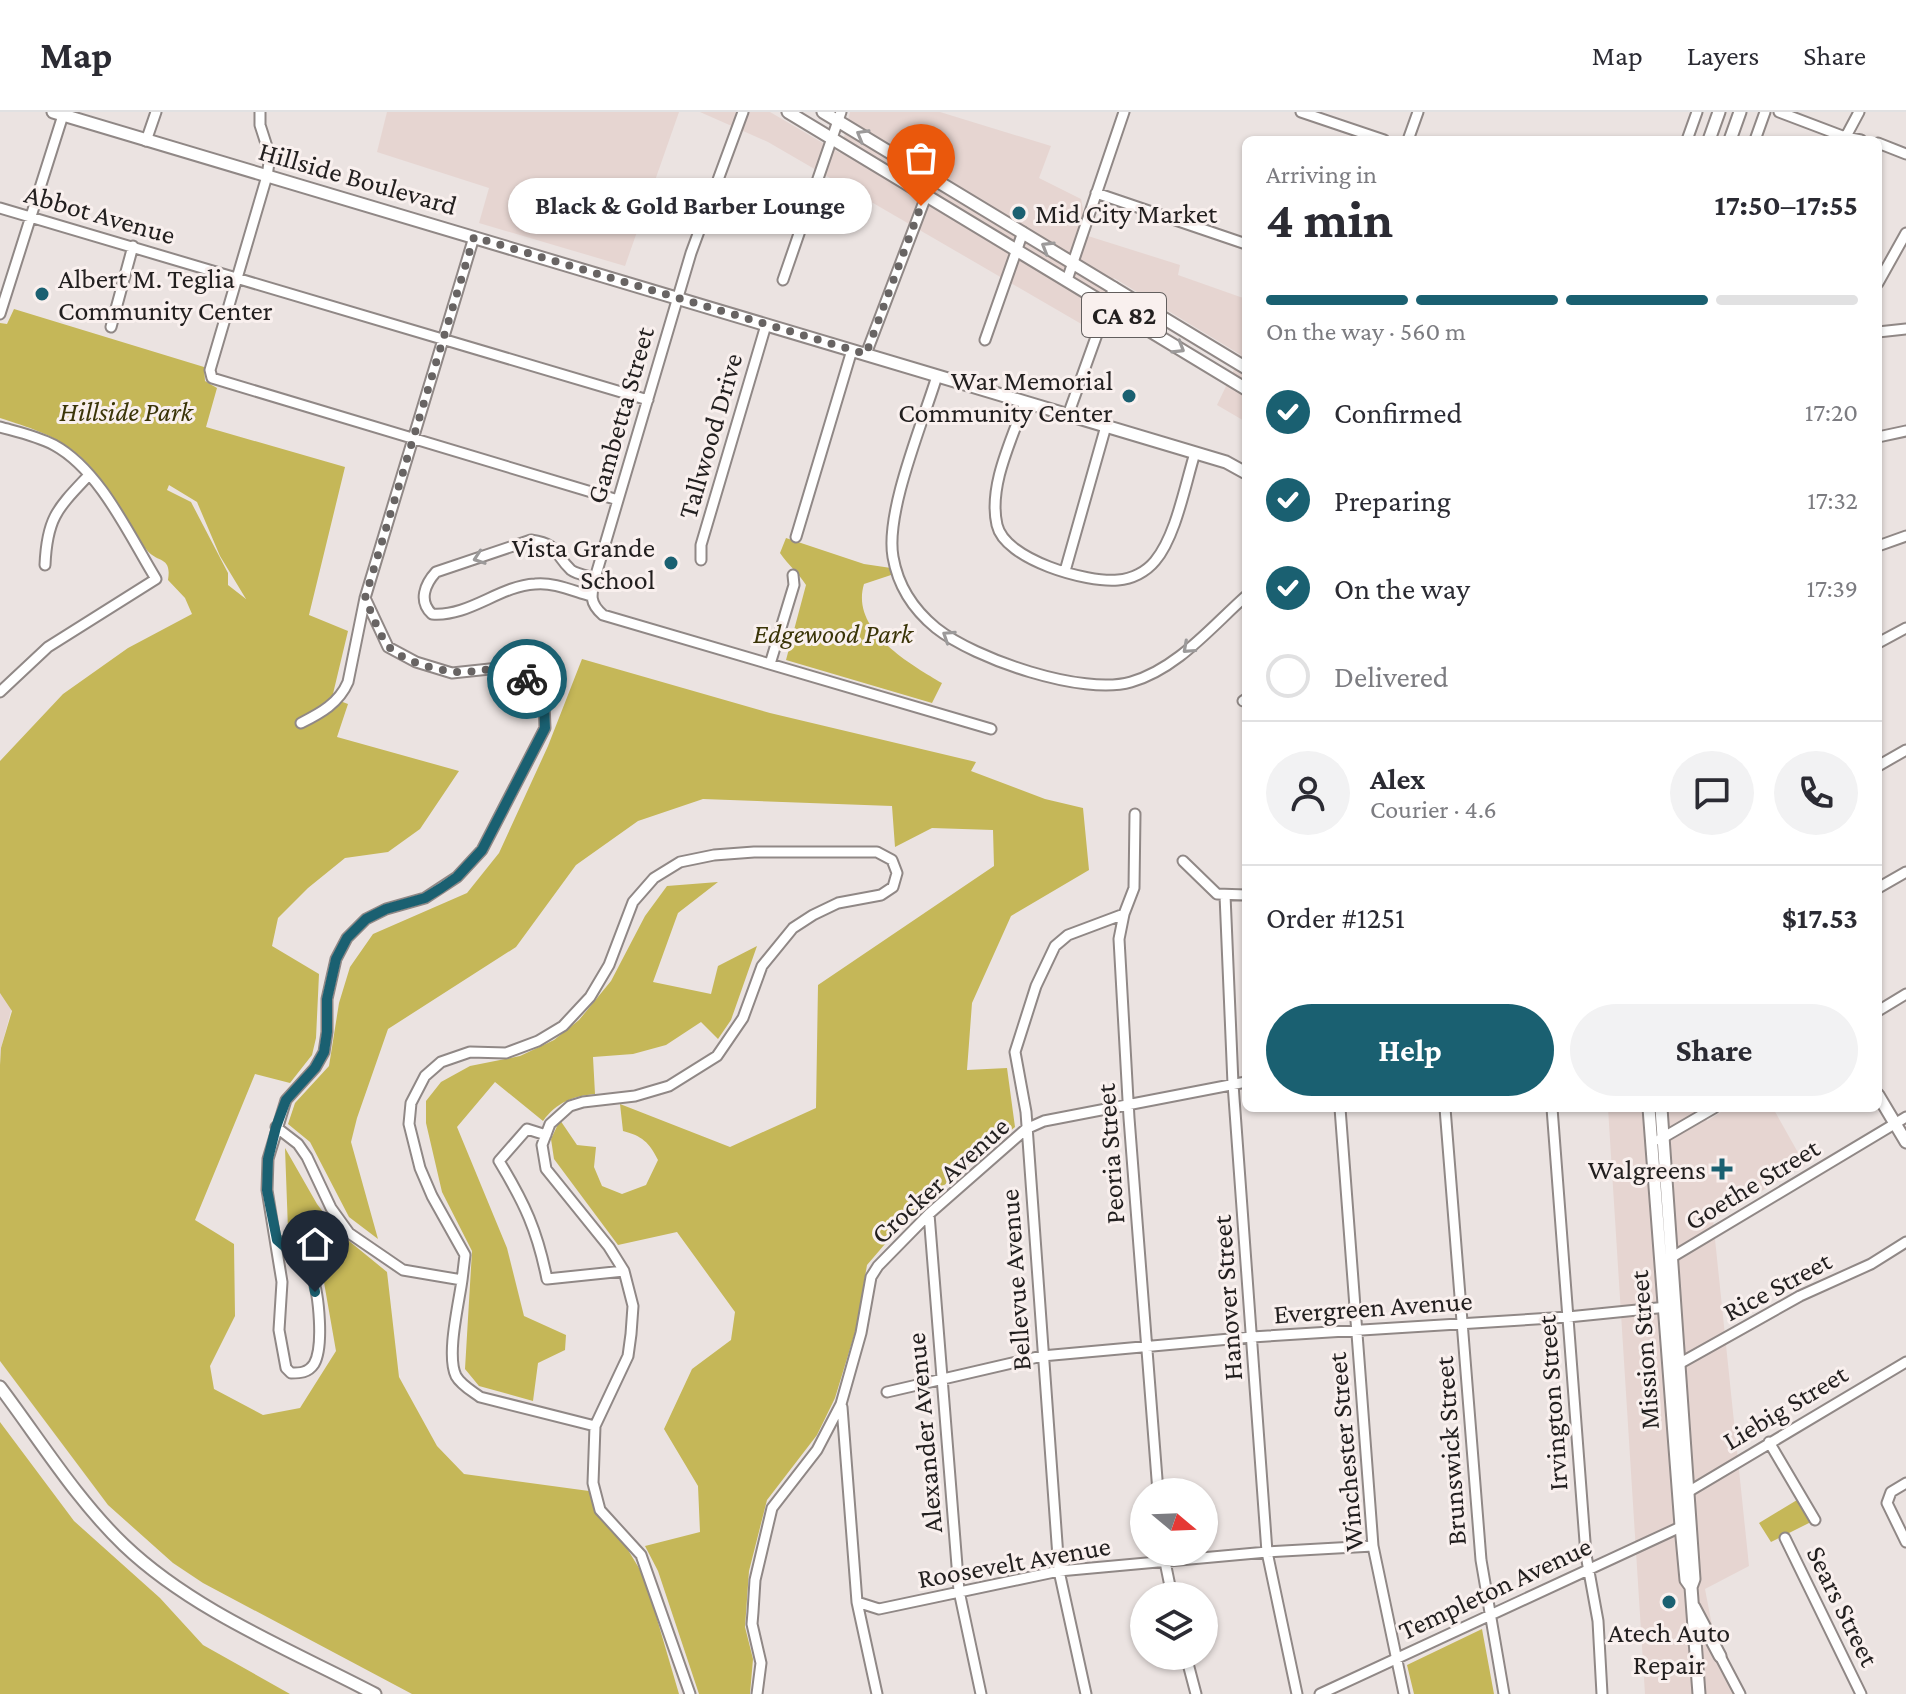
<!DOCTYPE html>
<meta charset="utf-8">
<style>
:root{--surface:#fff;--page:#f2f2f3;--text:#2b2b33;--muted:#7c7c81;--line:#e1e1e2;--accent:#1a6071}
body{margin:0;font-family:"Crimson Pro",serif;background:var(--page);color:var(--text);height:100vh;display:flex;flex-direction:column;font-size:30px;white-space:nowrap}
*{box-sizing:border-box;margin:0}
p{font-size:26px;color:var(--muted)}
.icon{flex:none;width:44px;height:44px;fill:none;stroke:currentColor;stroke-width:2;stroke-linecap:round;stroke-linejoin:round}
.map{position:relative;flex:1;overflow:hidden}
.sheet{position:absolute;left:1242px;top:24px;width:640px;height:976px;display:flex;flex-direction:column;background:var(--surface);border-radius:12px;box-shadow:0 2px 6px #0004}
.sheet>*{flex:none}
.needle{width:52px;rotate:109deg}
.tools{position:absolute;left:1130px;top:1366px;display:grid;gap:16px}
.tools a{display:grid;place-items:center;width:88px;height:88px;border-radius:50%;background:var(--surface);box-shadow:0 2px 6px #0004;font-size:40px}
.pin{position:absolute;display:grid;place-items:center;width:68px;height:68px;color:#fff;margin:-82px -34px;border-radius:50% 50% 50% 0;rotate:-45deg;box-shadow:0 0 8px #0007}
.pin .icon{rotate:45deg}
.courier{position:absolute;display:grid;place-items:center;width:80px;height:80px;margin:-40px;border:6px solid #1a6071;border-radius:50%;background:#fff;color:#222;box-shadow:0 2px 10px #0007}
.bubble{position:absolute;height:56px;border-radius:28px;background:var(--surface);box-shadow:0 2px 6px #0004;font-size:26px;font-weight:700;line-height:56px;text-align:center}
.summary em{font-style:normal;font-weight:700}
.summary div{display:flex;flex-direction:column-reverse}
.summary{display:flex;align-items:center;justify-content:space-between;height:136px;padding:0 24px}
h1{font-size:52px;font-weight:700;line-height:60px}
.bar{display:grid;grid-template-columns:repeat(4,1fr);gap:12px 8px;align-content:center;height:96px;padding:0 24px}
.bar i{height:10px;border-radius:6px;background:var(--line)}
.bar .current{background:var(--accent)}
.bar p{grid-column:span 4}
.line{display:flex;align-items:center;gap:20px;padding:0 24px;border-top:2px solid var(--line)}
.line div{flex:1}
.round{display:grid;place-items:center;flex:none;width:84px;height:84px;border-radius:42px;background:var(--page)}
ol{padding:0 24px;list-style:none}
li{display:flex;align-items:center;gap:24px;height:88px}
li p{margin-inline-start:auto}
li .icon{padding:8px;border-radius:50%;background:var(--accent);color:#fff;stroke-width:4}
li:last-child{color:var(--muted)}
li i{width:44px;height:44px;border:4px solid var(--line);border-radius:50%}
.cta{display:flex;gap:16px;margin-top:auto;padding:16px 24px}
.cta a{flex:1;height:92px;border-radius:48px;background:var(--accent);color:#fff;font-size:32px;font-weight:700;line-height:92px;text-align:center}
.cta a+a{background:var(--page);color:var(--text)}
header{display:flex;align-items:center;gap:48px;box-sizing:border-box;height:112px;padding:0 40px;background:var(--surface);border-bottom:2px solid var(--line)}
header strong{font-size:38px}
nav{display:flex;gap:44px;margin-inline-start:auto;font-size:28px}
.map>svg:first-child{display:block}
.built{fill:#e6d5d1}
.green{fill:#c5b758;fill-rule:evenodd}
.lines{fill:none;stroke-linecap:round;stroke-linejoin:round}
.minor-casing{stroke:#908886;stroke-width:13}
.major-casing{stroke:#908886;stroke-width:15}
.minor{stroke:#fff;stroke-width:9}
.major{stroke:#fff;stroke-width:11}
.oneway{stroke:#9c9a9a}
.done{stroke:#686463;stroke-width:8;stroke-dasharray:0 14.4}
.route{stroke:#1a6071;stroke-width:10}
.poi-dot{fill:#1a6071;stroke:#f9f0ee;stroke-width:3}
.labels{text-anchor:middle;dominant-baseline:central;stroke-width:6;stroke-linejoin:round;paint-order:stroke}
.shield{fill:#f9f0ee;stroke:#625e5d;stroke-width:2}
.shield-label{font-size:26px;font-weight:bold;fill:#221f1f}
.street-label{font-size:28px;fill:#221f1f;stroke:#f9f0ee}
.poi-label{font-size:28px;fill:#221f1f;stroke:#f9f0ee;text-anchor:end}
.park-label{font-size:28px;font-style:italic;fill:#3a3407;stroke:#f9f0ee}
</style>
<header>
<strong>Map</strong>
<nav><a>Map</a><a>Layers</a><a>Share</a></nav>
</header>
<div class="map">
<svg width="1906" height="1582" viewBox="0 0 1906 1582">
<rect width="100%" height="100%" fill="#ebe3e1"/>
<!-- built -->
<path class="built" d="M387,0H679L625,154L479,111L489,76L377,40Z
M700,0H770L840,41L850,0H940L1051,34L1039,66L1081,87L1088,124L1180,153L1178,163L1246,187V310L1217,293L1241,243L1114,166L1090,217L768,30Z
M0,862L15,884L1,936L0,953Z
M1608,996H1704L1707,1009L1727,996H1773L1805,1053L1713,1108L1749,1454L1705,1477L1719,1550L1735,1582H1645Z"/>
<!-- green -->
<path class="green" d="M14,197L204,255L205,269L217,276L206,315L345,355L309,503L348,519L332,586L348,592L337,625L459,659L420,717L388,740L345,746L308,776L278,806L272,834L319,862L316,926L312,943L290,971L255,962L195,1108L234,1132L235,1204L210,1254L214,1277L263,1303L300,1296L336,1239L322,1159L288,1118L285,1036L317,1092L338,1120L387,1160L399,1265L437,1334L464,1362L589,1379L595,1399L625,1433L645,1466L679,1582H412L203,1471L173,1451L108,1393L0,1249V953L1,936L12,899L0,881V649L63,582L128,536L192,502L185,486L168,468C172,443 157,452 146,437C134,423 126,406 116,390C82,335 60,325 0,306V211L7,212ZM169,373L197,390L220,444L246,487L228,473V461L191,390L167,378Z
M786,426L864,452L891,456L894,462L864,472C850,518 910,552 942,571L932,591L786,548L806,473C798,460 788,453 780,441Z
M582,547L770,601L976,650L971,659L1045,687L1083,696L1089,758L1011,804L972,891L967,958L1007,956L1015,1015L915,1097L867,1153L856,1217L835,1286L817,1323L767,1388L749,1459L745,1515L753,1547L750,1582H699L658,1459L645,1434L700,1420L698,1374L664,1317L692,1257L731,1228L735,1200L677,1120L618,1133L554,1047L551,1027L560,1008L577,1033L596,1035L594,1055L602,1074L622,1082L646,1073L658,1048C649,1030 642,1024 623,1019L620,992L730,1035L816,996L818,873L994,754L993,718L932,716L895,735L892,694L703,687L638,709L576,753L516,835L388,917L357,1006L351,1030L378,1127L349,1105L310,1030L288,1012L295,991L329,954L339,891L350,855L373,822L467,781L499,741L548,634Z
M718,770L678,801L653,870L711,882L718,854L757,834L731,908L718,927L701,910L666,933L633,942L593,945L595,982C573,984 557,990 543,1009L495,970L457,1015L507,1136L524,1204L566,1223L565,1238L538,1251L533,1289L479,1274L465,1257L472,1139L442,1080L426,1011V989L441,970L470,954L520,944L554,928L579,908L611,869L645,804L667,774Z
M0,1310L74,1409L160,1486L203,1533L290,1582H0Z
M1802,1385L1815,1408L1771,1430L1759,1411Z
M1482,1517L1494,1582H1414L1407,1553Z"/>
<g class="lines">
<!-- minor casing -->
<g class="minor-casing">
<path id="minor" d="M260,0V13L270,44L267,64L210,258L212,266L618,388
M743,0L691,141L595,466C591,483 589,491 603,503L991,617
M1301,0L1384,28
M1779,0L1845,25L1861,28
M1408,28L1418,0
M1687,28L1697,0
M1755,28L1765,0
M1844,28L1859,0
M146,29L156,0
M1878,31L1906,42
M1096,81L1246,132
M0,96L648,288
M783,168L841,0
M1067,168L1124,0
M1878,171L1906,121
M0,202L64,0
M111,215L133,134
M1878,220L1906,217
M985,228L1023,120
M866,242L933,66
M937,264C923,310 885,400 893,445C898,474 914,498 936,516C975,547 1083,584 1131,570C1177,557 1211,515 1246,484
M1025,290C1012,327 988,374 997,413C1005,448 1087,471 1118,468C1132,467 1146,460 1155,449C1176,424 1185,373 1195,341
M1068,303L1114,175
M0,315C18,320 37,324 54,333C100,358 129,423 156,467L48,535L0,580
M1878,325L1906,319
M796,425L852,238
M1878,434L1906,424
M701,448V433L766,213
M45,453C47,405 58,396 89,363
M1065,459L1106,314
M591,484C573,479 554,470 535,472C499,474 469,505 432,502C418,489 425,472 436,460L531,428C559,432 554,442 571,458C576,462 588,464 595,466
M1878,531L1906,516
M770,552L794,473L793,463
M1243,589L1246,587
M301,611C321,601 339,591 348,570L365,486L474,125
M1878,654L1906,638
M1135,702L1134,776L1124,802L1119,827L1129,1006L1158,1380
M1183,749L1217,782L1246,783
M1878,776L1906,760
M1225,783L1233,972L1267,1440L1297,1582
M1878,899L1906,882
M1340,996L1373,1434L1404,1582
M1445,996L1481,1448L1504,1582
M1552,996L1586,1443L1598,1509L1602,1582
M276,1015L298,1032L307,1045L331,1096L349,1121L403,1158L462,1168C459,1191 446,1243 456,1264C461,1273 472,1279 480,1285L595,1314
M546,1023L527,1017L499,1049C525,1092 537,1118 547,1167L624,1159
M1659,1028L1714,996
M929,1102L959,1479L981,1582
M277,1128C289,1137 307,1149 312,1164C319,1182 324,1235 314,1252C308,1261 300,1261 291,1261L286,1256L279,1218L282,1170L267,1078L268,1047L286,988L315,956L324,940L327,920V887L336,847L347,826L366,807L386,797L425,786L457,765L482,738L545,616L544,589L535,571L519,561L499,556L452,561L416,550L388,535L365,486
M1669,1147L1906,1005
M462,1168L465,1143L432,1084L420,1056L409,1012L411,991L425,964L441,950L470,940L506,941L538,929L563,914L590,885L609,853L633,790L654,766L680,750L714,743L754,740H877L892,748L897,761L893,775L881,783L838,791L813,803L793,816L762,854L743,906L717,944L669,974L635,984L583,990L570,994L550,1012L542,1033L546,1057L609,1135L624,1159L633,1194L631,1222L628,1244L595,1314L593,1371L600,1398L641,1443L690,1582
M1677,1253L1800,1184L1871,1152L1906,1130
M887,1280L1042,1244L1252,1225L1568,1205L1667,1195
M842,1295L857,1490L877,1582
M1769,1330L1815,1408
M1906,1371L1891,1380L1887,1391L1906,1430
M1688,1380L1906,1250
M1785,1426L1861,1582
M1163,1440L1172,1484
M857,1490L879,1497L1059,1459L1267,1440L1373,1434
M1186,1544L1196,1582
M1720,1544L1740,1582
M757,1582L761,1551L752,1512L753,1500L755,1468L772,1396L817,1338L841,1292L861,1221L871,1165L878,1154L929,1102L1026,1017L1044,1009L1246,970
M1086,1582L1059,1459L1026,1000L1015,940L1036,874L1055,834L1068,823L1124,802
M1320,1582L1687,1412"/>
</g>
<!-- major casing -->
<g class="major-casing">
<path id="major" d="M53,0L1226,350L1246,361
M788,0L1246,277
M823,0L1246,256
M1709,28L1719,0
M1730,28L1740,0
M1878,983L1906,1030
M1649,996L1681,1414L1686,1468L1691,1475
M1661,996L1694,1467L1691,1475L1699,1582
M0,1275C40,1328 76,1387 124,1433C193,1499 291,1538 375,1582
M1694,1495L1720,1544"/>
</g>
<!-- minor -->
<use href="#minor" class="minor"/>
<!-- major -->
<use href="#major" class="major"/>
</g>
<!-- one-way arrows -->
<defs><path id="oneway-chevron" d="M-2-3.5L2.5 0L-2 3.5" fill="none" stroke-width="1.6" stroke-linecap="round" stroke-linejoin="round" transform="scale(2)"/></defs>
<g class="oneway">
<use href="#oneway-chevron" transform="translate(862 23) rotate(-150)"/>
<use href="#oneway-chevron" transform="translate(1047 135) rotate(-149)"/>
<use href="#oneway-chevron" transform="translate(1179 236) rotate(31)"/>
<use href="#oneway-chevron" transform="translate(479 446) rotate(161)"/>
<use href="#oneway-chevron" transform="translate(948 524) rotate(-147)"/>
<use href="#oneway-chevron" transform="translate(1188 536) rotate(138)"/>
</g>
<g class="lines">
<!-- done -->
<path class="done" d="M527,567C507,554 489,557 467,560C447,562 397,549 386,531C377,518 372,501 365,486L474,125L866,242L921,94"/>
<!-- route -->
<path class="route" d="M315,1180L312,1163L305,1152L277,1128L267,1078L268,1047L276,1015L286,988L315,956L324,940L327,920V887L336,847L347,826L366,807L386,797L425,786L441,776L457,765L482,738L545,616L544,589L535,571L527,567"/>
</g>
<!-- markers -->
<g class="poi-dot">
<circle cx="1019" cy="101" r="8"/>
<circle cx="42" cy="182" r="8"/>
<circle cx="1129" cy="284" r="8"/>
<circle cx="671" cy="451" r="8"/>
<path d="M1718 1045h8v8h8v8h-8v8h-8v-8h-8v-8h8z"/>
<circle cx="1669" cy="1490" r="8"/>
</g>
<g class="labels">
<!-- shield labels -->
<rect class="shield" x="1082" y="181" width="84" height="44" rx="6"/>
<g class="shield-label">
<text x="1124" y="203">CA 82</text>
</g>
<!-- street labels -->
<g class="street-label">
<text transform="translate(358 66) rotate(16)">Hillside Boulevard</text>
<text transform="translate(100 102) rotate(16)">Abbot Avenue</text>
<text transform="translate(620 303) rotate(-74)">Gambetta Street</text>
<text transform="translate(710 324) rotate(-74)">Tallwood Drive</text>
<text transform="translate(1110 1042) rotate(-94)">Peoria Street</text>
<text transform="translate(940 1068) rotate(-42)">Crocker Avenue</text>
<text transform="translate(1752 1072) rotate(-31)">Goethe Street</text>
<text transform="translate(1015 1168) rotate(-94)">Bellevue Avenue</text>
<text transform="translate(1777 1174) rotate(-28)">Rice Street</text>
<text transform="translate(1227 1186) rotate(-94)">Hanover Street</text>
<text transform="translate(1373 1195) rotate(-4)">Evergreen Avenue</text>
<text transform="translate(1644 1238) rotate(-94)">Mission Street</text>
<text transform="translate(1552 1291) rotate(-94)">Irvington Street</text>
<text transform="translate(1785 1295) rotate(-31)">Liebig Street</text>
<text transform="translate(924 1321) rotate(-95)">Alexander Avenue</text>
<text transform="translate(1450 1339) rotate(-94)">Brunswick Street</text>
<text transform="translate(1345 1340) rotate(-95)">Winchester Street</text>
<text transform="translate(1014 1450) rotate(-10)">Roosevelt Avenue</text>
<text transform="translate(1495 1476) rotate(-25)">Templeton Avenue</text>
<text transform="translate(1843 1494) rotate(64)">Sears Street</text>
</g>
<!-- poi labels -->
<g class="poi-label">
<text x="1035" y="101" text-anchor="start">Mid City Market</text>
<text x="58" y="166" text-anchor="start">Albert M. Teglia<tspan x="58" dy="32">Community Center</tspan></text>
<text x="1113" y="268">War Memorial<tspan x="1113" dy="32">Community Center</tspan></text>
<text x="655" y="435">Vista Grande<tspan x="655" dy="32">School</tspan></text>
<text x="1706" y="1057">Walgreens</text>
<text x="1669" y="1520" text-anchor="middle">Atech Auto<tspan x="1669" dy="32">Repair</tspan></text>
</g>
<!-- park labels -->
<g class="park-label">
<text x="126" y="299">Hillside Park</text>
<text x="833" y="521">Edgewood Park</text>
</g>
</g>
</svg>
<div class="tools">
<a><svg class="needle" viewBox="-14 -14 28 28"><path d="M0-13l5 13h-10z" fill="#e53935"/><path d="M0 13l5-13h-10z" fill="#7c7c81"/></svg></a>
<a><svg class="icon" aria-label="layers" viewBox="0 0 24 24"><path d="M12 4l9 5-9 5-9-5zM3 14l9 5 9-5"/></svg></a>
</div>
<div class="pin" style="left:921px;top:94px;background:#ea580c"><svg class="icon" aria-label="bag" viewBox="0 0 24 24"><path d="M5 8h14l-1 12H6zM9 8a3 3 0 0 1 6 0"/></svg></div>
<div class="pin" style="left:315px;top:1180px;background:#1f2937"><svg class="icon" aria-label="home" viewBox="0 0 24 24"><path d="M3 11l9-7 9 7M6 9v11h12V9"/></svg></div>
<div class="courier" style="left:527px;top:567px"><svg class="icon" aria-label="bike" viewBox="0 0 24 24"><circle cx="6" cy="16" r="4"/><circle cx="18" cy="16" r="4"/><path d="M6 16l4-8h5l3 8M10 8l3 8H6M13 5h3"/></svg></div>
<div class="bubble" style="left:508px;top:66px;width:364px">Black &amp; Gold Barber Lounge</div>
<section class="sheet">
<div class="summary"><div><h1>4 min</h1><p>Arriving in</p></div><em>17:50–17:55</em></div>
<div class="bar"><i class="current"></i><i class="current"></i><i class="current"></i><i></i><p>On the way · 560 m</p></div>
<ol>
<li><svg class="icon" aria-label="check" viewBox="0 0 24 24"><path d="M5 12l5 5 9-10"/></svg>Confirmed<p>17:20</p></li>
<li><svg class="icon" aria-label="check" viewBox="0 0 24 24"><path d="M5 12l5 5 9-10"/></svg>Preparing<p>17:32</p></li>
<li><svg class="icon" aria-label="check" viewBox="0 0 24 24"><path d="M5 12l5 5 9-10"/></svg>On the way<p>17:39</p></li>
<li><i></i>Delivered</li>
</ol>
<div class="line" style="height:144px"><a class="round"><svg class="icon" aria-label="person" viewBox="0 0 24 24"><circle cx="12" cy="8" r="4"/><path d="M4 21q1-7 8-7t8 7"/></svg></a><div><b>Alex</b><p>Courier · 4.6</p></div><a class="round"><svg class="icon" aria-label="chat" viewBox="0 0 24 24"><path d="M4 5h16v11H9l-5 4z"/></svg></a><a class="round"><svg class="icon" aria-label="phone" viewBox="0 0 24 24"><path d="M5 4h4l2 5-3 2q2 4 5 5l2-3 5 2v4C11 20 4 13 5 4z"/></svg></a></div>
<div class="line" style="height:104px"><div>Order #1251</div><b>$17.53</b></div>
<div class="cta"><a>Help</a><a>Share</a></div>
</section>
</div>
